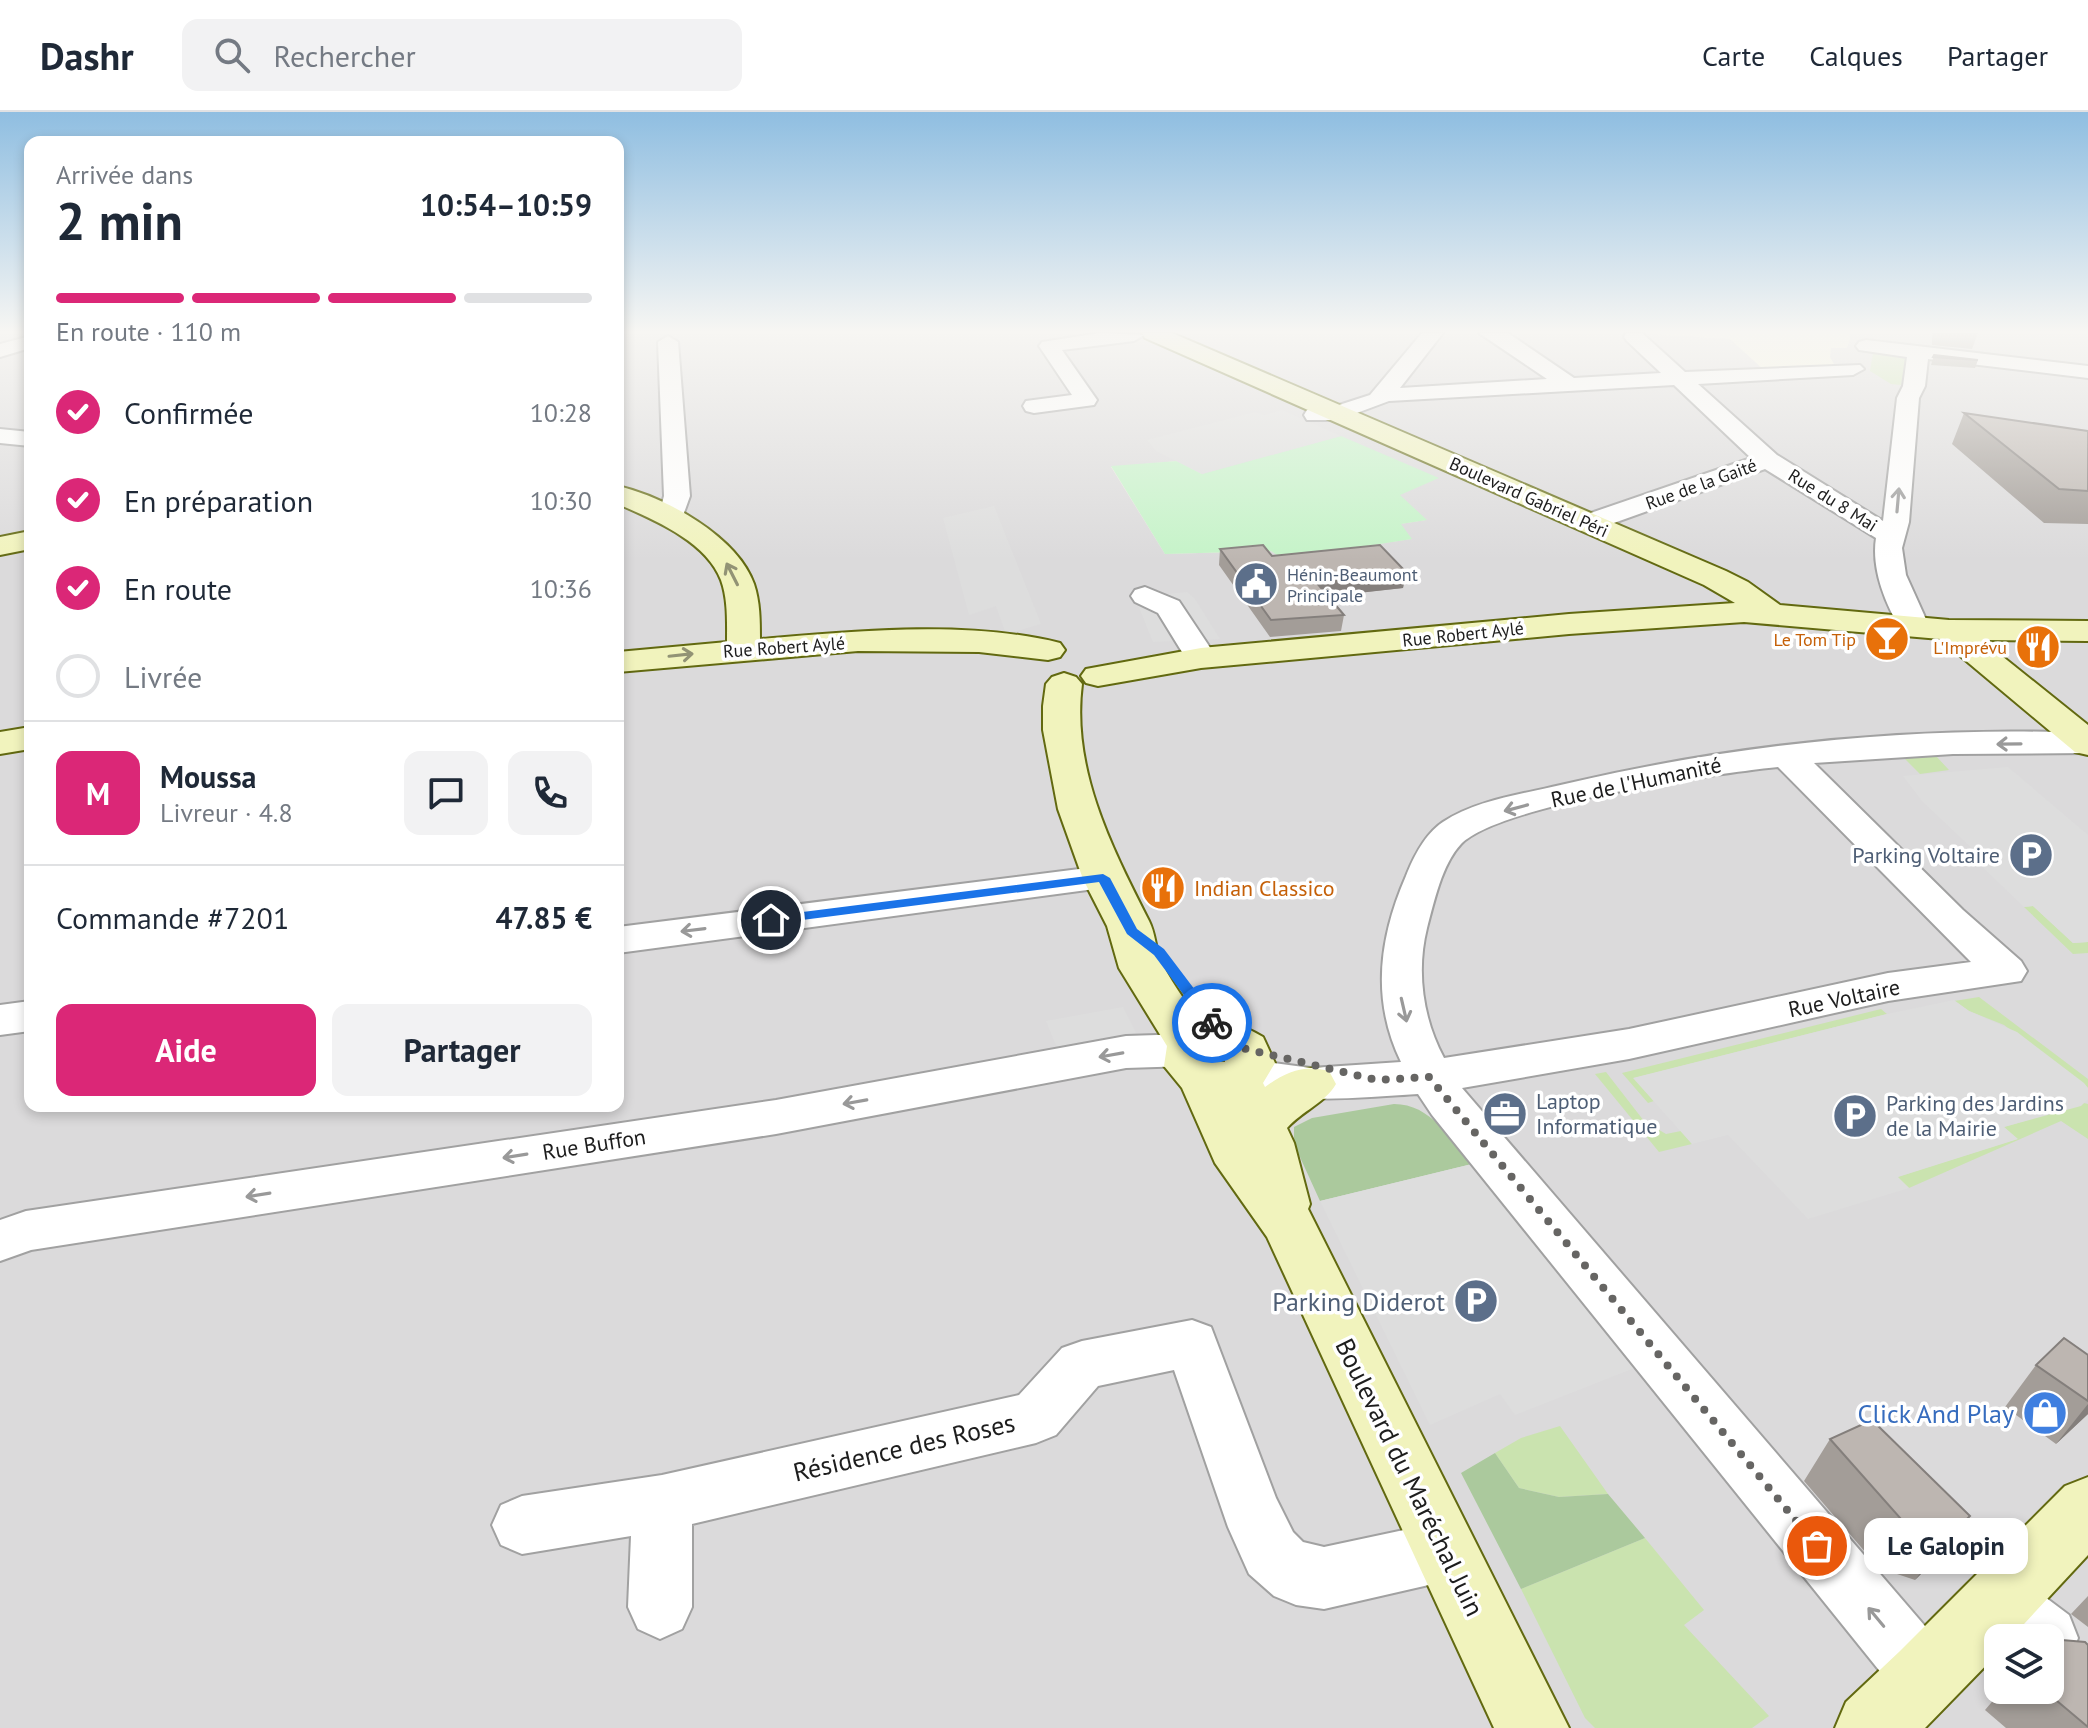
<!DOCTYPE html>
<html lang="fr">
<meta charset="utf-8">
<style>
:root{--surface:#fff;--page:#f2f2f3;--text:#1f2937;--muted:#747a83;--line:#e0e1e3;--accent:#db2777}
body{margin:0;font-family:"PT Sans",sans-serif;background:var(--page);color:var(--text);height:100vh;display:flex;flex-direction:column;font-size:30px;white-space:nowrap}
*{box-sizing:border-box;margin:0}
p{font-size:26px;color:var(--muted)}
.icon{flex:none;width:44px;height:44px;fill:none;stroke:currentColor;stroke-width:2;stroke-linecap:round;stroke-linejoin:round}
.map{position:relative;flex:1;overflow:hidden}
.sheet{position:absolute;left:24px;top:24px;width:600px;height:976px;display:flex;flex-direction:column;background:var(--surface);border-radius:16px;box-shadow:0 4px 12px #0003}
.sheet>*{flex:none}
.tools{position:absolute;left:1984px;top:1512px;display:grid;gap:16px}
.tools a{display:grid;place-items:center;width:80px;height:80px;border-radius:16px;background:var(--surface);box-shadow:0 4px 12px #0003;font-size:40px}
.pin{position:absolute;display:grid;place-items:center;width:68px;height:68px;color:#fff;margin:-34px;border:4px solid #fff;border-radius:50%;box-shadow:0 2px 8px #0007}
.courier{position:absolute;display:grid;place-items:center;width:80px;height:80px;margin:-40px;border:6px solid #1a73e8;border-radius:50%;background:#fff;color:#222;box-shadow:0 2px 10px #0007}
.bubble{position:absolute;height:56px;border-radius:16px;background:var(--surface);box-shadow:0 4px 12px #0003;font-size:26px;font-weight:700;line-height:56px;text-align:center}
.summary em{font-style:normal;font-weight:700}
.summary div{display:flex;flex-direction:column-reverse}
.summary{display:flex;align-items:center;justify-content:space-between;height:136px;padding:0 32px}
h1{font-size:52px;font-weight:700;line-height:60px}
.bar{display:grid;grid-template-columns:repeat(4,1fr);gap:12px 8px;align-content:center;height:96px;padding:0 32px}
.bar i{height:10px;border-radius:6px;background:var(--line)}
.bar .on{background:var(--accent)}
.bar p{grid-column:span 4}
.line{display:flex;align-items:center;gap:20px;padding:0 32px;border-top:2px solid var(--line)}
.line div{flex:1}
.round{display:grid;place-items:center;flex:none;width:84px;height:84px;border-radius:16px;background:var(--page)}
ol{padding:0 32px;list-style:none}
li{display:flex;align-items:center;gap:24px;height:88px}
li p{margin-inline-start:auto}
li .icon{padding:8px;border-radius:50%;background:var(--accent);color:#fff;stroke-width:4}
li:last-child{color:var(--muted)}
li i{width:44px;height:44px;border:4px solid var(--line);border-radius:50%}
.cta{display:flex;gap:16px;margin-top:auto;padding:16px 32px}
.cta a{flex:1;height:92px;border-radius:16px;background:var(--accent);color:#fff;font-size:32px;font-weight:700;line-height:92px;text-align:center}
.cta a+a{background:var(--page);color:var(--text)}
header{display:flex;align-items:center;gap:48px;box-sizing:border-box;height:112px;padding:0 40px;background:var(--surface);border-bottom:2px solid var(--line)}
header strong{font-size:38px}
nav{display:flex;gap:44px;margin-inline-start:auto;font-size:28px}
.search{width:560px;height:72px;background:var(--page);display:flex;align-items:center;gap:20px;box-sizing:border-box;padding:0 28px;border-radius:16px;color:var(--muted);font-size:30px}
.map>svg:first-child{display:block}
.residential{fill:#dbdadb;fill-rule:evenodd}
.education{fill:#fbfbdf}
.grass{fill:#cae3af}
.forest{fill:#abc99d}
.park{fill:#c5f3c8}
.parking{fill:#ddd}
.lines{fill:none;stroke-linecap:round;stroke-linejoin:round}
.street-casing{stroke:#a1a1a1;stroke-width:4}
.secondary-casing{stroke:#626910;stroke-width:4}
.street{fill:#fff;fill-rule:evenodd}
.secondary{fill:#f1f3bd;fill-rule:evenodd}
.wall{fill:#a39d98}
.shaded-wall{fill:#847f7c}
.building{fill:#bdb6b1;stroke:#847f7c;stroke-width:2}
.oneway{stroke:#999}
.oneway2{stroke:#929375}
.route{fill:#1a73e8}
.done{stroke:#666563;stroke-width:8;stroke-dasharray:0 14.4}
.labels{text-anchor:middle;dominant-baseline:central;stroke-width:7;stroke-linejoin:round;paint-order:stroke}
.far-street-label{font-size:18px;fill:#1d1d1d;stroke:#fff}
.far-service-label{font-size:18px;fill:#4e5e75;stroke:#fff;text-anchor:start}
.far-food-label{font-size:18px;fill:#c56008;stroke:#fff;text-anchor:end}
.street-label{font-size:22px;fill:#1d1d1d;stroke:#fff}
.service-label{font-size:22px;fill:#4e5e75;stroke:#fff;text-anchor:start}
.food-label{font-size:22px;fill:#c56008;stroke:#fff;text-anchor:start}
.near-service-label{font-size:26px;fill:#4e5e75;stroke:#fff;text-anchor:end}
.near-shop-label{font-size:26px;fill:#366cbe;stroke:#fff;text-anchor:end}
.near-street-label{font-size:26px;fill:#1d1d1d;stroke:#fff}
</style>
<header>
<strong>Dashr</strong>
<div class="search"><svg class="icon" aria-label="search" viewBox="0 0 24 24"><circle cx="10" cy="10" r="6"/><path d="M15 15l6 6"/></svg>Rechercher</div>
<nav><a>Carte</a><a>Calques</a><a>Partager</a></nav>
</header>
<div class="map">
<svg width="2088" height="1616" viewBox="0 0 2088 1616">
<rect width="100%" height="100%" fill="#edeae4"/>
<!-- residential -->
<path class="residential" d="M0,221H30V994H618V221H2088V1616H0ZM1177,349L1202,362L1426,408L1400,412L1411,427L1283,446L1271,439L1165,442L1111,355ZM1998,1526H2050V1578H1998Z"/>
<!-- education -->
<path class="education" d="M1634,221H1849L1850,227L1847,236H1831L1830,245L1835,254L1765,259L1730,227Z"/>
<!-- grass -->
<path class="grass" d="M1873,241L1907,244L1901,273L1891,272L1870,259Z
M1902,644H1936L1949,658L1920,662Z
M2033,794L2073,831L2088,830V841L2073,842L2024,795Z
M1979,885L2088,967V976L2004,913L1969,899L1954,889Z
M1881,897L1887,902L1634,966L1654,989L1648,991L1622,961Z
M1606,960L1644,1009L1666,1022L1681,1019L1692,1032L1659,1040L1595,962Z
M2084,991L2088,992V1027L2061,1009L1909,1076L1897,1065L2017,1027L2004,1015Z
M1560,1314L1608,1382L1559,1385L1519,1376L1495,1341L1521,1326Z
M1645,1426L1704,1498L1684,1513L1769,1604L1752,1616H1595L1585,1606L1521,1477Z"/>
<!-- forest -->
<path class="forest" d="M1394,992C1431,992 1450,1027 1472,1052L1320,1089L1294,1032V1015L1312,1006Z
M1495,1341L1519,1376L1559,1385L1608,1382L1645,1426L1521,1477L1461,1361Z"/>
<!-- park -->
<path class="park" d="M1341,324L1439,366L1400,383L1427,408L1401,412L1412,427L1283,447L1271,439L1165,442L1111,354L1177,349L1202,362Z"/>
<!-- parking -->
<path class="parking" d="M1874,221H2001L2088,227V254L1896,231L1874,227Z
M1282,298L1341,324L1202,362L1156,339L1147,328L1255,300L1264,303Z
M994,394L1041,512L1006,522L996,494L969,503L943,406Z
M1187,480L1195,487L1220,527L1153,530L1136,488L1145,484Z
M2008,655L2088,723V830L2073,831L2033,794L2024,795L1970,743L1978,742L1922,689L1903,664Z
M1954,888L1969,899L2017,920L2084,971L2088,976V987L2081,994L2004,1015L2018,1027L1898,1065L1909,1076L1808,1107L1728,1023L1692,1032L1633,966L1887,902Z
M1123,895L1136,921L1057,936L1046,909Z
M1472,1052L1637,1255L1515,1303L1500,1282L1430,1313L1320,1089Z"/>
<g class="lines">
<!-- street casing -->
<g class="street-casing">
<path id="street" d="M1100,221L1144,223L1134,229L1062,238L1097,288L1094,293L1034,301L1026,299L1023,294L1026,289L1072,283L1039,234L1042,230Z
M1422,221H1443L1400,276L1547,267L1479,221H1508L1574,266L1661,261L1627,229L1624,225L1626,221H1642L1685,260L1860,253L1864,257L1853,263L1698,272L1777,343L1883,409L1897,286L1903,274L1907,245L1859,238L1856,234L1859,230L1866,228L2088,254V266L1928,247L1925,274L1919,286L1909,410L1902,436L1906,463L1929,514L1925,520L1914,523L1903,520C1886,495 1871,457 1876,426L1765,357L1597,417H1579L1575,411L1579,405L1751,346L1674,273L1389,289L1338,308H1307L1304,303L1307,298L1336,294L1370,283Z
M30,224V236L0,245V232Z
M668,224L678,230L690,384L680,412H662L658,406L664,384L658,230Z
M0,317L30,320V334L0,331Z
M1145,475L1179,489L1217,546L1212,553L1201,555L1190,553L1158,501L1135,490L1131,484L1135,478Z
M2088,621L2087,641L1953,642L1814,651L1963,798L2021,849L2027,859L2021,869L1888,889L1629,947L1462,976L1949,1542L1959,1565L1949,1588L1926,1598L1903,1588L1432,1003L1418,982C1354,986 1290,993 1227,974L1220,963L1227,952L1243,947L1311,956L1401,950C1371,888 1379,826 1406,764C1414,744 1425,722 1443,710C1478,687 1525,682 1565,672C1735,632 1913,614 2088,621ZM1778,655L1971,850L1888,861L1629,917L1444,946C1423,907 1416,860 1427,816C1434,790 1442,752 1461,732C1499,693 1718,661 1778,655Z
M1103,754L1117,758L1122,766L1117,774L618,841V815Z
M30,889V919L0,923V893Z
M1188,922L1204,927L1210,938L1204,949L1188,954L1126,956L776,1022L31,1138L0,1149V1108L26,1099L776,988L1126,924Z
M1192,1208L1211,1215L1276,1386L1293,1420L1303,1430L1324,1435L1446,1409L1468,1418L1477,1439L1468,1460L1446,1469L1324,1497L1296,1493L1274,1484L1249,1462L1228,1415L1174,1258L1098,1274L1056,1323L1036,1331L692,1412V1495L682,1517L660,1527L638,1517L628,1495L631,1424L522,1442L501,1433L492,1413L501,1393L522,1384L662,1363L1019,1283L1062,1236L1082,1229Z
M1999,1457L2021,1467L2069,1503L2078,1526L2069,1549L2050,1557V1526H1998V1529L1977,1511L1967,1489L1977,1467Z"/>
</g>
<!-- secondary casing -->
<g class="secondary-casing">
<path id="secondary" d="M1142,221H1172L1726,459L1748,470L1780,493L1949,508L2088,509V529L1982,528L2088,613V643L2075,640L1940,527L1744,510L1569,522L1201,556L1098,574L1086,571L1081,564L1086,557L1201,536L1569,502L1735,491L1704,473L1145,226Z
M618,374C665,385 737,424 754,472C760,490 760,509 760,527C854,519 969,508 1060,531L1065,538L1060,545L1048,548L979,540L858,539L618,560V540L727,530C727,510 728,487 721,468C706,429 654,408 618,392Z
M30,419V437L0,443V425Z
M1064,561L1076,565L1082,572C1071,657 1112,736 1149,809C1155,821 1155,832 1159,844C1169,869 1187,890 1201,912C1223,905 1244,914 1263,925L1275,951L1263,971L1265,975C1285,960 1305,952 1329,959L1336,972C1325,991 1302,999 1287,1016L1294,1031L1310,1092L1308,1097L1569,1616H1494L1267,1125L1215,1051L1182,976L1164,954L1167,934L1119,856L1107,814L1083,767L1058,697L1043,618V594L1046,572L1052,565ZM1217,942L1224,946L1225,950L1213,949L1212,944Z
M30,615V637L0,642V620Z
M2088,1365V1443L2011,1526H1998V1541L1925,1616H1835L1846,1590L1900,1539L2065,1374Z"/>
</g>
<!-- street -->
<use href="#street" class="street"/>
<!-- secondary -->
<use href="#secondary" class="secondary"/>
</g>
<!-- wall -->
<path class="wall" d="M1932,221H1978L1972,237L1932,233Z
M1934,243L1978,248L1975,256L1931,253Z
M1964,301L2088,319V412L2044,411L1952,332Z
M1220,437L1406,460L1403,476L1328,484L1344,503L1341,519L1270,525L1219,453Z
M2088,1243V1302L2056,1332L2005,1295L2036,1253Z
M1830,1327L1970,1404L1938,1445L1915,1468L1879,1456L1804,1369Z
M2088,1484V1515L2071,1502Z
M2002,1578H2050L2088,1616H2006L1985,1598Z"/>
<!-- shaded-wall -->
<path class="shaded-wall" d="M1406,460L1403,476L1314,486L1316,470Z
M2088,1292V1302L2056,1332Z
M1970,1404L1938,1445L1915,1468L1946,1427Z"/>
<!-- building -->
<path class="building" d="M1934,243L1978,248L1933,245Z
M1964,301L2088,319V379L2059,377Z
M1263,433L1272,444L1380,433L1406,460L1316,470L1344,503L1271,508L1220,437Z
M2064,1226L2088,1243V1289L2036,1253Z
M1872,1308L1970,1404L1946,1427L1909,1416L1830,1327Z
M2050,1527L2085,1530L2088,1533V1615L2044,1578H2050Z"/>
<!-- one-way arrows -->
<defs><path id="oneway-shaft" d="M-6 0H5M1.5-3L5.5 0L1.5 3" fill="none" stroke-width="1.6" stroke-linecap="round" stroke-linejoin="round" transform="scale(2)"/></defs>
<g class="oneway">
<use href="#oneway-shaft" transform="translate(1898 388) rotate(-85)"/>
<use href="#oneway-shaft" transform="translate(2009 632) rotate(179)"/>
<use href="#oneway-shaft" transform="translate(1516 696) rotate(165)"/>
<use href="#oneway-shaft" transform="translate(693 818) rotate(173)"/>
<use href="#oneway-shaft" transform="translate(1404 898) rotate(77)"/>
<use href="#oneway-shaft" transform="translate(1111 943) rotate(170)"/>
<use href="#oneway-shaft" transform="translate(855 990) rotate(170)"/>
<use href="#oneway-shaft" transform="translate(515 1044) rotate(171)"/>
<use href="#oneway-shaft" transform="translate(258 1083) rotate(171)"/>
<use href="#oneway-shaft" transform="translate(1876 1505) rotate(-130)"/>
</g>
<g class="oneway2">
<use href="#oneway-shaft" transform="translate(732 462) rotate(-117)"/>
<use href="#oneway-shaft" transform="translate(681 543) rotate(-6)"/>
</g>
<!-- sky -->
<linearGradient id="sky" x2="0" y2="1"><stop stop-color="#8fbee1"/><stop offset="0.49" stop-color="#f7f6f3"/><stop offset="1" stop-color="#f7f6f3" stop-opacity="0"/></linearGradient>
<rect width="2088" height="448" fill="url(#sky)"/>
<!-- route -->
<path class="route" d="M1103,762L1110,766L1137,817L1164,837L1217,907V914H1207L1154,843L1127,822L1099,770L771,812L764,808L771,804Z"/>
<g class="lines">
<!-- done -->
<path class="done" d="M1212,911L1224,926L1246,937L1377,968L1429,965L1817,1434"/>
</g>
<!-- icons -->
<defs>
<g id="civic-disc" transform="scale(2.3)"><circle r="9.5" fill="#5c6f8a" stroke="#fff"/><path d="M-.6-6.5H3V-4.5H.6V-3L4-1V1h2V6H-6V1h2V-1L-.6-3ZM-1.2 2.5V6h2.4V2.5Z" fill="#fff"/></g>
<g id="bar-disc" transform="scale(2.3)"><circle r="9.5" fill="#e8710a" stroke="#fff"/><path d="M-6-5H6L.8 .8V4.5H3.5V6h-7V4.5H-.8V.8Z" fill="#fff"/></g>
<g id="restaurant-disc" transform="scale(2.3)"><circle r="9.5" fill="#e8710a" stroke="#fff"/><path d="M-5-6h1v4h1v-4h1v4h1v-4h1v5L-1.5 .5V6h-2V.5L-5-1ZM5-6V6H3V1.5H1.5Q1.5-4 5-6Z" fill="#fff"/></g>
<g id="parking-disc" transform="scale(2.3)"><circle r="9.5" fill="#5c6f8a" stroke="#fff"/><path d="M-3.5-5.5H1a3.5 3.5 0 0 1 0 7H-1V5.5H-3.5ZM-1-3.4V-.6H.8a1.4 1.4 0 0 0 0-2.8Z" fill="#fff"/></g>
<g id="office-disc" transform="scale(2.3)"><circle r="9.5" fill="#5c6f8a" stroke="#fff"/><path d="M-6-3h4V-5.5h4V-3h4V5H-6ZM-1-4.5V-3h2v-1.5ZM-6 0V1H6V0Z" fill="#fff"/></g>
<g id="shop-disc" transform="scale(2.3)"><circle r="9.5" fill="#3f7fe0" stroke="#fff"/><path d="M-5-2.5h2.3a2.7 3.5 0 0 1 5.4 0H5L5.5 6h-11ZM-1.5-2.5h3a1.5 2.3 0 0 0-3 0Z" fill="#fff"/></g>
</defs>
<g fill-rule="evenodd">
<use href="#civic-disc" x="1256" y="472"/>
<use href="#bar-disc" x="1887" y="527"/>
<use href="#restaurant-disc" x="2038" y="535"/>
<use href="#parking-disc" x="2031" y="743"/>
<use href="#restaurant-disc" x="1163" y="776"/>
<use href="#office-disc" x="1505" y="1002"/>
<use href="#parking-disc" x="1855" y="1004"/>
<use href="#parking-disc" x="1476" y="1189"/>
<use href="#shop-disc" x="2045" y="1301"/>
</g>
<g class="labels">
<!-- far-street labels -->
<g class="far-street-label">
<text transform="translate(1701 372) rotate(-20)">Rue de la Gaité</text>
<text transform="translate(1529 385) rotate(24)">Boulevard Gabriel Péri</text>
<text transform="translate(1833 388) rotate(32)">Rue du 8 Mai</text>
<text transform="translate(1463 522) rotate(-6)">Rue Robert Aylé</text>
<text transform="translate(784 535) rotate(-4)">Rue Robert Aylé</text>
</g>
<!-- far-service labels -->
<g class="far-service-label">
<text x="1287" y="462">Hénin-Beaumont<tspan x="1287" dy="21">Principale</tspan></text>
</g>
<!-- far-food labels -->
<g class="far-food-label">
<text x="1856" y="527">Le Tom Tip</text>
<text x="2007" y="535">L'Imprévu</text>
</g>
<!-- street labels -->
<g class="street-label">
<text transform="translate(1636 670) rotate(-12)">Rue de l'Humanité</text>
<text transform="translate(1844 886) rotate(-12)">Rue Voltaire</text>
<text transform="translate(594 1032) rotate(-9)">Rue Buffon</text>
</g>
<!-- service labels -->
<g class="service-label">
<text x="2000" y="743" text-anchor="end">Parking Voltaire</text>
<text x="1536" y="989">Laptop<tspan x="1536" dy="25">Informatique</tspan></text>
<text x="1886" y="991">Parking des Jardins<tspan x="1886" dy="25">de la Mairie</tspan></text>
</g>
<!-- food labels -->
<g class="food-label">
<text x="1194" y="776">Indian Classico</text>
</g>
<!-- near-service labels -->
<g class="near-service-label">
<text x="1445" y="1189">Parking Diderot</text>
</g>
<!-- near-shop labels -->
<g class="near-shop-label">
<text x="2014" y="1301">Click And Play</text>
</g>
<!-- near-street labels -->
<g class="near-street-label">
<text transform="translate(904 1335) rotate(-13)">Résidence des Roses</text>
<text transform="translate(1410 1365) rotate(64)">Boulevard du Maréchal Juin</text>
</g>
</g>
</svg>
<div class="tools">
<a><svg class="icon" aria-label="layers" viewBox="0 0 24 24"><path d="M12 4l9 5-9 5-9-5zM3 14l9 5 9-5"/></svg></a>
</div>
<div class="pin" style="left:1817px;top:1434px;background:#ea580c"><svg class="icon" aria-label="bag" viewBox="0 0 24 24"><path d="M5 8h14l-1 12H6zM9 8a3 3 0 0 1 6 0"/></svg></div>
<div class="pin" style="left:771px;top:808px;background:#1f2937"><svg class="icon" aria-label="home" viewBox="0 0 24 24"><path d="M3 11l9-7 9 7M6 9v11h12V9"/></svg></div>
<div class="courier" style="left:1212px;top:911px"><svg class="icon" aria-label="bike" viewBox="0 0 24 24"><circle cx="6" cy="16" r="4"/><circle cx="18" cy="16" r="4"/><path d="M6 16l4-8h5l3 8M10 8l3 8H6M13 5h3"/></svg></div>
<div class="bubble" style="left:1864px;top:1406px;width:164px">Le Galopin</div>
<section class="sheet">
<div class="summary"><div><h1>2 min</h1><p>Arrivée dans</p></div><em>10:54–10:59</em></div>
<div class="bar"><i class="on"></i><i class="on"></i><i class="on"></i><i></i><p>En route · 110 m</p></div>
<ol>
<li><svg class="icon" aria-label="check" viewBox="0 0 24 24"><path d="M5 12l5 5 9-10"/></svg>Confirmée<p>10:28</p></li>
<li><svg class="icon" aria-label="check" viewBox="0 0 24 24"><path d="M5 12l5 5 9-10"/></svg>En préparation<p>10:30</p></li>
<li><svg class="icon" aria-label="check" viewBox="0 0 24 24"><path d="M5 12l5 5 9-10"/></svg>En route<p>10:36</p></li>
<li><i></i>Livrée</li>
</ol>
<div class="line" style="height:144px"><b class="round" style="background:var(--accent);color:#fff">M</b><div><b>Moussa</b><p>Livreur · 4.8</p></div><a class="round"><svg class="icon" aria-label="chat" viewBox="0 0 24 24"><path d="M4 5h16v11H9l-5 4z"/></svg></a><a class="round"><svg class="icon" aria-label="phone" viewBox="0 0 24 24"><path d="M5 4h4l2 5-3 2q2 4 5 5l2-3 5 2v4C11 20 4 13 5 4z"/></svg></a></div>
<div class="line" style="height:104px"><div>Commande #7201</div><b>47.85 €</b></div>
<div class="cta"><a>Aide</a><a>Partager</a></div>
</section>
</div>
